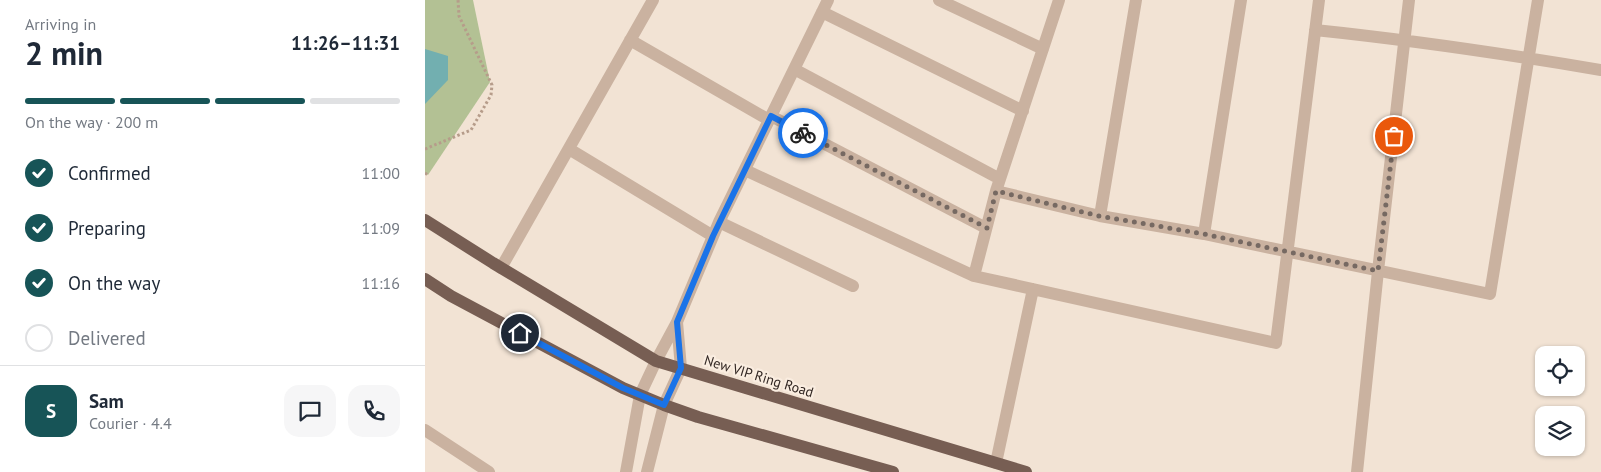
<!DOCTYPE html>
<meta charset="utf-8">
<style>
:root{--surface:#fff;--page:#f6f6f7;--text:#1f2937;--muted:#747a83;--line:#e0e1e3;--accent:#175457}
body{margin:0;font-family:"PT Sans",sans-serif;background:var(--page);color:var(--text);height:100vh;display:flex;flex-direction:column;font-size:19px;white-space:nowrap}
*{box-sizing:border-box;margin:0}
p{font-size:16px;color:var(--muted)}
.icon{flex:none;width:28px;height:28px;fill:none;stroke:currentColor;stroke-width:2;stroke-linecap:round;stroke-linejoin:round}
.map{position:relative;flex:1;overflow:hidden}
.drawer{display:flex;flex-direction:column;background:var(--surface);width:425px}
.drawer>*{flex:none}
.controls{position:absolute;left:1110px;top:346px;display:grid;gap:10px}
.controls a{display:grid;place-items:center;width:50px;height:50px;border-radius:10px;background:var(--surface);box-shadow:0 1px 4px #0004;font-size:25px}
.pin{position:absolute;display:grid;place-items:center;width:42px;height:42px;color:#fff;margin:-21px;border:2px solid #fff;border-radius:50%;box-shadow:0 1px 5px #0007}
.courier{position:absolute;display:grid;place-items:center;width:50px;height:50px;margin:-25px;border:4px solid #1a73e8;border-radius:50%;background:#fff;color:#222;box-shadow:0 1px 6px #0007}
.head em{font-style:normal;font-weight:600}
.head div{display:flex;flex-direction:column-reverse}
.head{display:flex;align-items:center;justify-content:space-between;height:85px;padding:0 25px}
h1{font-size:32px;font-weight:600;line-height:38px}
.bar{display:grid;grid-template-columns:repeat(4,1fr);gap:8px 5px;align-content:center;height:60px;padding:0 25px}
.bar i{height:6px;border-radius:4px;background:var(--line)}
.bar .active{background:var(--accent)}
.bar p{grid-column:span 4}
.line{display:flex;align-items:center;gap:12px;padding:0 25px;border-top:1px solid var(--line)}
.line div{flex:1}
.round{display:grid;place-items:center;flex:none;width:52px;height:52px;border-radius:15px;background:var(--page)}
ol{padding:0 25px;list-style:none}
li{display:flex;align-items:center;gap:15px;height:55px}
li p{margin-inline-start:auto}
li .icon{padding:5px;border-radius:50%;background:var(--accent);color:#fff;stroke-width:4}
li:last-child{color:var(--muted)}
li i{width:28px;height:28px;border:2px solid var(--line);border-radius:50%}
main{display:flex;flex:1;min-height:0}
.map>svg:first-child{display:block}
.green{fill:#b3c194}
.water{fill:#72afb0}
.lines{fill:none;stroke-linecap:round;stroke-linejoin:round}
.path{stroke:#b69c8a;stroke-width:3;stroke-dasharray:2.5 2.5;stroke-linecap:butt}
.street{stroke:#cab2a0;stroke-width:12}
.primary{stroke:#775e53;stroke-width:12}
.done{stroke:#766962;stroke-width:5;stroke-dasharray:0 9}
.route{stroke:#1a73e8;stroke-width:6}
.labels{text-anchor:middle;dominant-baseline:central;stroke-width:4.5;stroke-linejoin:round;paint-order:stroke}
.street-label{font-size:14px;fill:#332824;stroke:#faede0}
</style>
<main>
<section class="drawer">
<div class="head"><div><h1>2 min</h1><p>Arriving in</p></div><em>11:26–11:31</em></div>
<div class="bar"><i class="active"></i><i class="active"></i><i class="active"></i><i></i><p>On the way · 200 m</p></div>
<ol>
<li><svg class="icon" aria-label="check" viewBox="0 0 24 24"><path d="M5 12l5 5 9-10"/></svg>Confirmed<p>11:00</p></li>
<li><svg class="icon" aria-label="check" viewBox="0 0 24 24"><path d="M5 12l5 5 9-10"/></svg>Preparing<p>11:09</p></li>
<li><svg class="icon" aria-label="check" viewBox="0 0 24 24"><path d="M5 12l5 5 9-10"/></svg>On the way<p>11:16</p></li>
<li><i></i>Delivered</li>
</ol>
<div class="line" style="height:90px"><b class="round" style="background:var(--accent);color:#fff">S</b><div><b>Sam</b><p>Courier · 4.4</p></div><a class="round"><svg class="icon" aria-label="chat" viewBox="0 0 24 24"><path d="M4 5h16v11H9l-5 4z"/></svg></a><a class="round"><svg class="icon" aria-label="phone" viewBox="0 0 24 24"><path d="M5 4h4l2 5-3 2q2 4 5 5l2-3 5 2v4C11 20 4 13 5 4z"/></svg></a></div>
</section>
<div class="map">
<svg width="1176" height="472" viewBox="0 0 1176 472">
<rect width="100%" height="100%" fill="#f2e3d4"/>
<!-- green -->
<path class="green" d="M0,0H48L65,82L3,175L0,173Z"/>
<!-- water -->
<path class="water" d="M0,49L23,56V80L0,104Z"/>
<g class="lines">
<!-- path -->
<path class="path" d="M0,149L46,130L66,95L67,85L34,16L33,0
M0,173L3,175"/>
<!-- street -->
<path class="street" d="M514,0L618,49
M397,12L598,111
M890,30C986,40 1081,54 1176,70
M205,40L344,120
M369,69L575,179
M346,116L561,228
M144,149L288,236
M320,170L549,276L851,343L894,0
M571,191L675,216L779,234L1065,294L1113,0
M675,216L711,0
M294,222L428,286
M779,234L816,0
M76,268L228,0
M549,276L571,191L634,0
M252,322L294,222L403,0
M0,430L64,472
M571,463L608,289
M201,472L215,395L231,361L252,322L256,368L239,405L222,472
M932,472L953,271L984,0"/>
<!-- primary -->
<path class="primary" d="M0,220L68,263L231,361L601,472
M0,279L26,296L198,388L239,405L273,417L468,472"/>
</g>
<g class="lines">
<!-- done -->
<path class="done" d="M378,133L562,228L571,191L674,216L779,234L953,271L969,136"/>
<!-- route -->
<path class="route" d="M95,333L198,388L239,405L256,368L252,322L288,236L346,116L378,133"/>
</g>
<g class="labels">
<!-- street labels -->
<g class="street-label">
<text transform="translate(334 376) rotate(17)">New VIP Ring Road</text>
</g>
</g>
</svg>
<div class="controls">
<a><svg class="icon" aria-label="locate" viewBox="0 0 24 24"><circle cx="12" cy="12" r="6"/><path d="M12 2v4M12 18v4M2 12h4M18 12h4"/></svg></a>
<a><svg class="icon" aria-label="layers" viewBox="0 0 24 24"><path d="M12 4l9 5-9 5-9-5zM3 14l9 5 9-5"/></svg></a>
</div>
<div class="pin" style="left:969px;top:136px;background:#ea580c"><svg class="icon" aria-label="bag" viewBox="0 0 24 24"><path d="M5 8h14l-1 12H6zM9 8a3 3 0 0 1 6 0"/></svg></div>
<div class="pin" style="left:95px;top:333px;background:#1f2937"><svg class="icon" aria-label="home" viewBox="0 0 24 24"><path d="M3 11l9-7 9 7M6 9v11h12V9"/></svg></div>
<div class="courier" style="left:378px;top:133px"><svg class="icon" aria-label="bike" viewBox="0 0 24 24"><circle cx="6" cy="16" r="4"/><circle cx="18" cy="16" r="4"/><path d="M6 16l4-8h5l3 8M10 8l3 8H6M13 5h3"/></svg></div>
</div>
</main>
